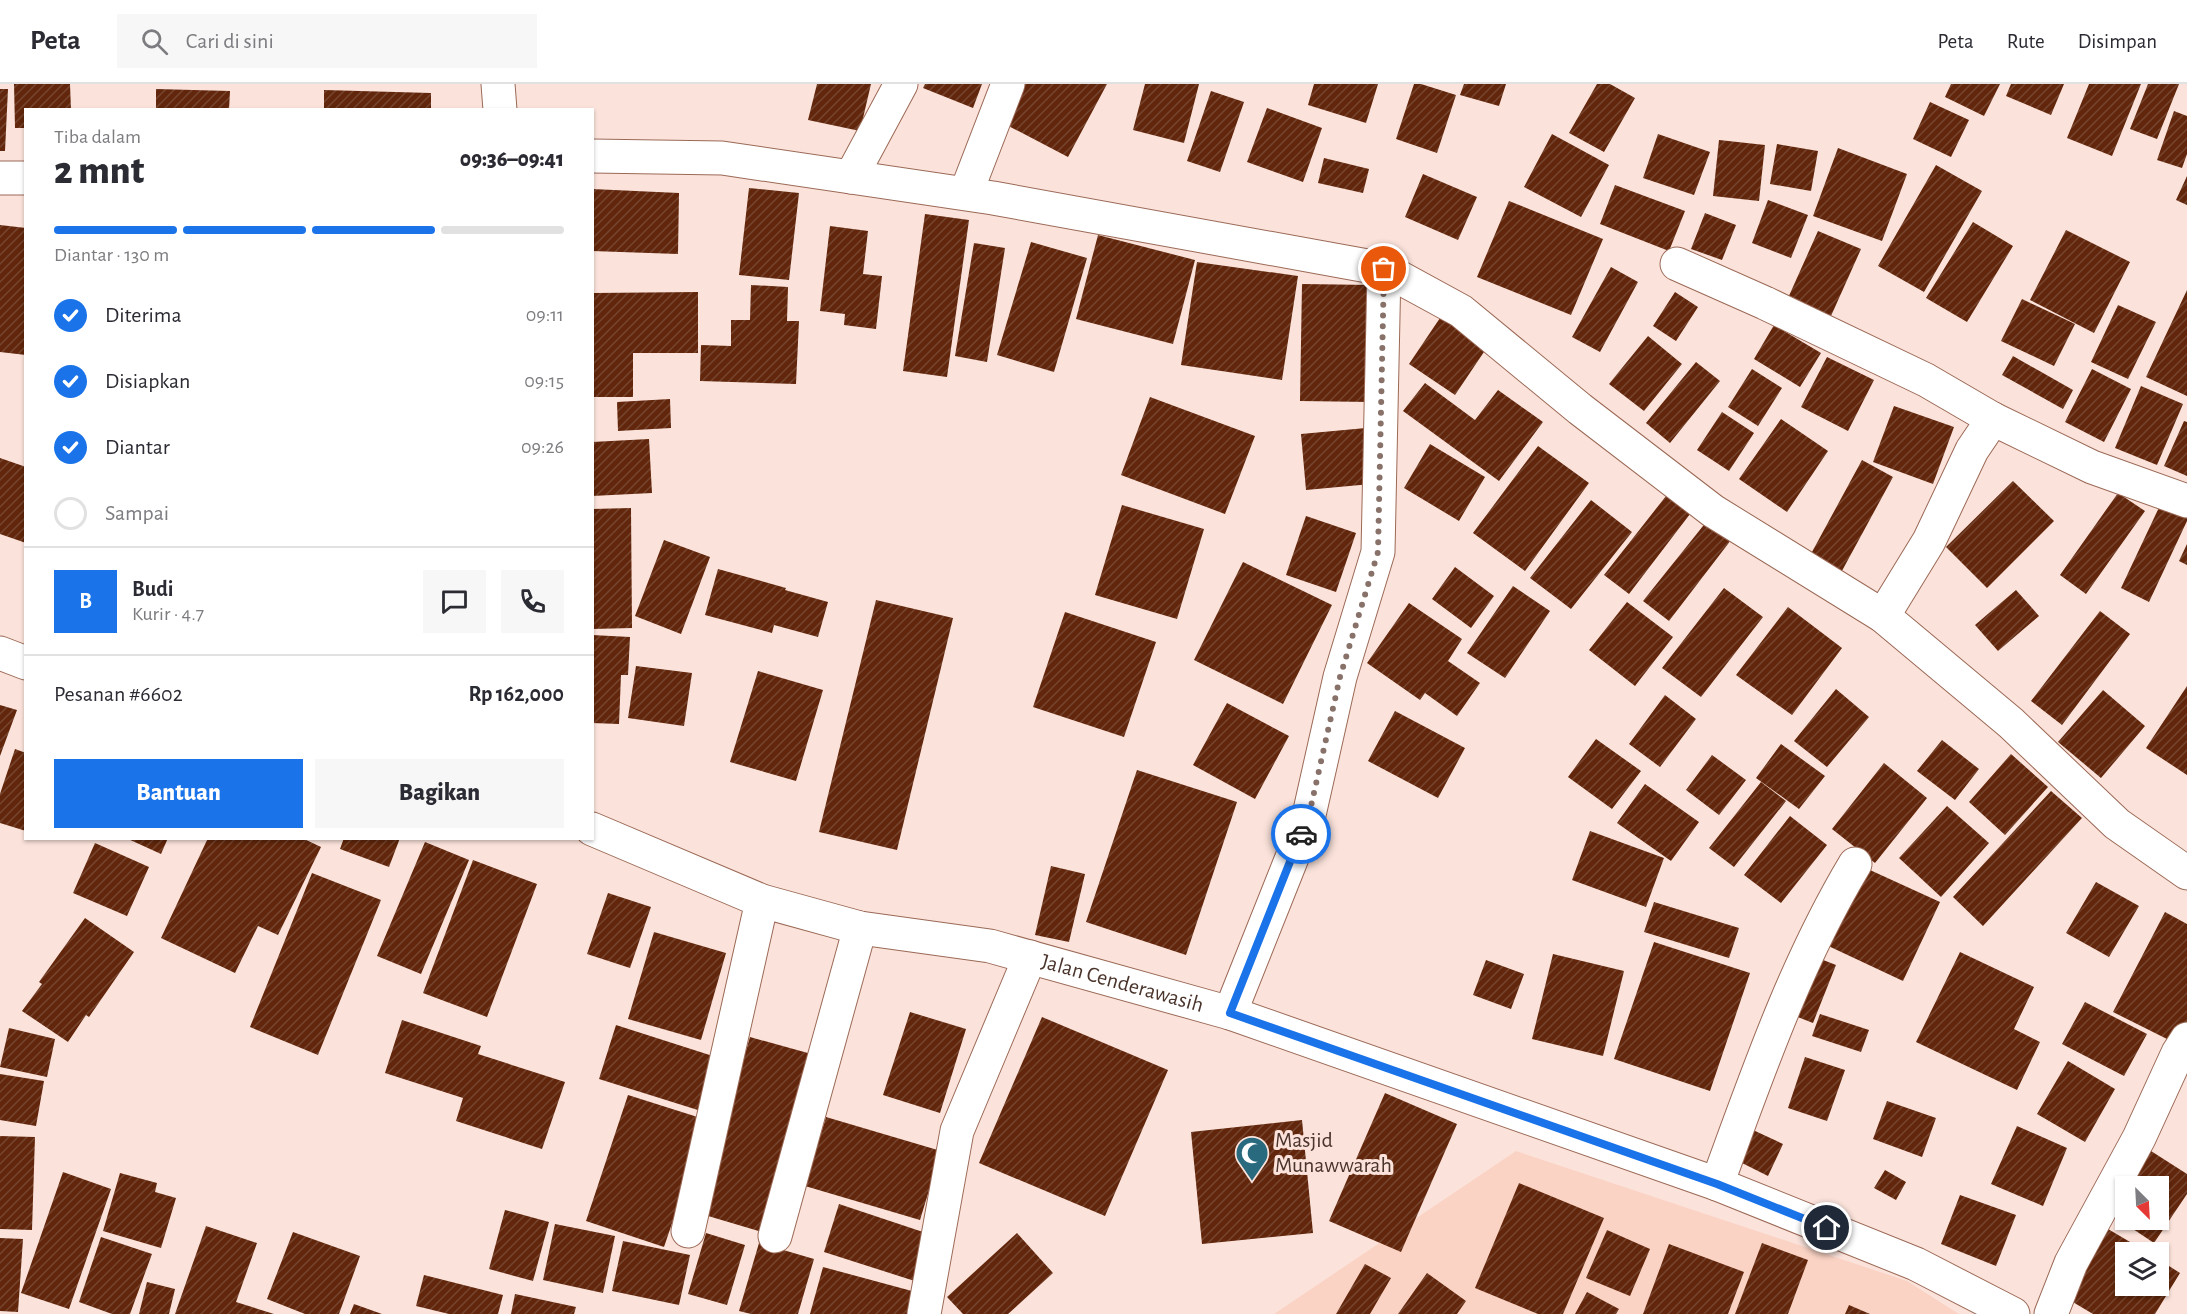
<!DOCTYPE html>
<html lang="id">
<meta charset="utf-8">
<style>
:root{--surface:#fff;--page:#f7f7f7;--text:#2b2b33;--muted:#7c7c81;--line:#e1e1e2;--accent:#1a73e8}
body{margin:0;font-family:"Alegreya Sans",sans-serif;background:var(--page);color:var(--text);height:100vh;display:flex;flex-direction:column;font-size:22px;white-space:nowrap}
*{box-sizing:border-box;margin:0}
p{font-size:20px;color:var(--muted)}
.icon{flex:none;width:33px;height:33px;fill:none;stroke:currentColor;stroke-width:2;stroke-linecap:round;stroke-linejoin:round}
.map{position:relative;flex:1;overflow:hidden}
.side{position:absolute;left:24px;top:24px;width:570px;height:732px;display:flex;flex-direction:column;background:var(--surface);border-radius:0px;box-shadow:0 2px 4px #0004}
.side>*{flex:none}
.needle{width:39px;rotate:156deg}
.tools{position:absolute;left:2115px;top:1092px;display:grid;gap:12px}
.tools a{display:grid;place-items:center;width:54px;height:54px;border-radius:0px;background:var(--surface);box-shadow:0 2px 4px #0004;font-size:30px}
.pin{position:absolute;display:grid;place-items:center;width:51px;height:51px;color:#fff;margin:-26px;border:3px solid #fff;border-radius:50%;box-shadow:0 2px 6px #0007}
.courier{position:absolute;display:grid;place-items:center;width:60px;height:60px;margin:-30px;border:4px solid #1a73e8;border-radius:50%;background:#fff;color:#222;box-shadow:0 2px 8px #0007}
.head em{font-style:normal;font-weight:800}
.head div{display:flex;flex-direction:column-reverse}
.head{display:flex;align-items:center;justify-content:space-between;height:102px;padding:0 30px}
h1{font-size:39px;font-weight:800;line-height:45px}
.bar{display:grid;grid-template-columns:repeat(4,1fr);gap:9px 6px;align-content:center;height:72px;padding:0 30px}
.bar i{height:8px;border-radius:4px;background:var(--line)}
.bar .active{background:var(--accent)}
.bar p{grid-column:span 4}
.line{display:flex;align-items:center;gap:15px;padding:0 30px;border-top:2px solid var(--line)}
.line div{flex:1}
.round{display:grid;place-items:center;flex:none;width:63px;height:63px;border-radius:0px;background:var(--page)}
ol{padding:0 30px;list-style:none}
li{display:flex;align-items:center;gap:18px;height:66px}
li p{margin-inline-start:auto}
li .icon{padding:6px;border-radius:50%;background:var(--accent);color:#fff;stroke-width:4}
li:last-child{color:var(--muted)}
li i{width:33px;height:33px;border:3px solid var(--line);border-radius:50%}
.action{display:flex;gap:12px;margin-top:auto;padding:12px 30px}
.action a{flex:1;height:69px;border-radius:0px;background:var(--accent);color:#fff;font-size:24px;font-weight:800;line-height:69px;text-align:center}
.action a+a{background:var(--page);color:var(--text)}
header{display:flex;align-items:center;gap:36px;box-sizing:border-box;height:84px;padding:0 30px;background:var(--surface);border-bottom:2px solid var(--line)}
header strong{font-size:28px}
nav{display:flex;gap:33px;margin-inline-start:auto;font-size:21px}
.search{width:420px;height:54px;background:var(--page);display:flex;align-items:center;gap:15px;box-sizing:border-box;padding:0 21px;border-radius:0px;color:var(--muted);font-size:22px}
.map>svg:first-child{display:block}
.built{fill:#fad3c4}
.building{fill:url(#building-hatch)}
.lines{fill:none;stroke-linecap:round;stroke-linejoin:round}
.minor-casing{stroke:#9b6956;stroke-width:35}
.minor{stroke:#fff;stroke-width:33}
.done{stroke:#887169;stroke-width:6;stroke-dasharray:0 10.8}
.route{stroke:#1a73e8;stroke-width:8}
.labels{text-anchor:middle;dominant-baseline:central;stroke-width:6;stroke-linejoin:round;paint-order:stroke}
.street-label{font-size:22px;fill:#4a342b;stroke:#fbe3db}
.poi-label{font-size:22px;fill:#4a342b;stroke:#fbe3db;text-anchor:start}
</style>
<header>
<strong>Peta</strong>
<div class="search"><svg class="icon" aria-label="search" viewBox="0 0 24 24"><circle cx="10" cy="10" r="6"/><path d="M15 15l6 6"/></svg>Cari di sini</div>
<nav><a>Peta</a><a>Rute</a><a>Disimpan</a></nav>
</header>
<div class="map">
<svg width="2187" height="1230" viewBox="0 0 2187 1230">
<defs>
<pattern id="building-hatch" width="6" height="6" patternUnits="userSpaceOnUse" patternTransform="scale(1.5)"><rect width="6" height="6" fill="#61260b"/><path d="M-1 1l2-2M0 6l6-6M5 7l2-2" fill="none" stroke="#76452f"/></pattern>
</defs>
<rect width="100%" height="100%" fill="#fbe3db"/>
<!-- built -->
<path class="built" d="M1516,1067L1907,1197L1959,1230H1274Z"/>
<!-- building -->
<path class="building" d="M14,0H70L71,26H26V44H15Z
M817,0H871L860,47L808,36Z
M925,0H982L973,24L923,4Z
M1021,0H1107L1068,73L1001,38Z
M1145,0H1199L1184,59L1133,46Z
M1314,0H1378L1366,39L1308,21Z
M1414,0H1421L1456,11L1437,69L1396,55Z
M1464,0H1506L1499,22L1460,11Z
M1597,0H1610L1635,14L1604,68L1569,49Z
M1951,0H2000L1984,32L1945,13Z
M2011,0H2064L2051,31L2006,12Z
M2089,0H2141L2112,72L2067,54Z
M2148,0H2179L2157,55L2130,45Z
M0,5H8L5,67H0Z
M156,5L230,7L229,26H156Z
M324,6L431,9V26H324Z
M1211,7L1244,18L1220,88L1187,77Z
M1930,18L1969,36L1951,73L1913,55Z
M1267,24L1322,44L1303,98L1247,78Z
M2174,27L2187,32V70L2182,84L2157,76Z
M1552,50L1609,81L1581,133L1524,103Z
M1658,50L1710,68L1694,111L1643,94Z
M1719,56L1765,61L1759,117L1713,112Z
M1777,60L1818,67L1811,107L1770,100Z
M1838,64L1907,90L1882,157L1813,132Z
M1324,74L1369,85L1363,109L1318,99Z
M1936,81L1982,107L1924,208L1878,182Z
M1423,90L1477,113L1458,156L1405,133Z
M2187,92V121L2176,116Z
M1615,101L1685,127L1669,167L1600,140Z
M749,104L799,109L789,196L739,191Z
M592,105L679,109L678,170L592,167Z
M1768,116L1808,131L1791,174L1752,159Z
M1509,117L1603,155L1571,231L1477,193Z
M1705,129L1736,141L1722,176L1691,165Z
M925,130L969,136L947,293L903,287Z
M1973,138L2013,162L1967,238L1926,214Z
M0,141L26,144V271L0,268Z
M830,142L868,147L863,190L882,192L876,245L844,241L845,230L820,227Z
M2066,146L2130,178L2094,249L2030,216Z
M1818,147L1861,165L1831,232L1788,214Z
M1098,151L1195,176L1173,260L1076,235Z
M1031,158L1087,174L1054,288L997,271Z
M974,159L1005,164L987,278L955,272Z
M1197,178L1298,192L1282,296L1181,281Z
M1611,183L1638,198L1600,268L1572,253Z
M1302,200L1372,201L1370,318L1300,317Z
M751,201L788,203L787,237H799L796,300L700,297L701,261L731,262V236H750Z
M2187,206V312L2146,293Z
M698,208V269H633V313H592L593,209Z
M1675,208L1698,223L1676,257L1653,242Z
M2022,215L2075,240L2054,282L2001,257Z
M2118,221L2156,238L2128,295L2091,278Z
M1442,231L1488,262L1455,311L1409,280Z
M1774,241L1821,269L1800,303L1754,275Z
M1648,252L1682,280L1644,327L1609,300Z
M2013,272L2073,306L2063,325L2002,291Z
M1827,273L1874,296L1848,347L1801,323Z
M1696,278L1720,297L1670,359L1646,339Z
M1752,285L1782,304L1758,342L1728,323Z
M2092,285L2131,305L2104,358L2065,338Z
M1425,299L1475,336L1498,306L1543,338L1499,397L1403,327Z
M2141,302L2183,320L2157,381L2115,364Z
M1150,313L1255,352L1225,430L1121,391Z
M670,315L671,344L618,347L617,318Z
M1894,322L1954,343L1933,400L1873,378Z
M1722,328L1754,349L1729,387L1697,366Z
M1781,335L1828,367L1787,428L1739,395Z
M2184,337L2187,338V392L2164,382Z
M1366,344L1371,400L1306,406L1301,350Z
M649,355L652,409L592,412V358Z
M1430,360L1485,393L1459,437L1404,404Z
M1538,362L1589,399L1525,487L1473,449Z
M0,374L26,383V459L0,450Z
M1862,376L1893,393L1837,496L1806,479Z
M2013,397L2054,437L1987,504L1946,463Z
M2118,409L2145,427L2086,510L2060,491Z
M1666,412L1690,430L1629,510L1604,491Z
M2163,415L2187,426V437L2149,518L2121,504Z
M1591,416L1632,448L1571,525L1530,494Z
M1122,421L1204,445L1177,535L1095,511Z
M631,424L632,544L592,545V425Z
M1306,432L1356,449L1336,508L1286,491Z
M1707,437L1731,456L1669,537L1643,517Z
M664,456L710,473L681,550L635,532Z
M2187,460V481L2179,477Z
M1243,478L1332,521L1283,620L1194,576Z
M1455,483L1494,512L1471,544L1432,515Z
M718,485L786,504L785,506L828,518L818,553L774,541L772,549L705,531Z
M1513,502L1550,527L1505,594L1467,569Z
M1724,504L1763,533L1701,613L1662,584Z
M2016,506L2039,532L1998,567L1975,541Z
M876,516L953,534L897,766L819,748Z
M1627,518L1673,553L1635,602L1589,566Z
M1409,519L1462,555L1448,577L1480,599L1457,632L1425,609L1420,616L1367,579Z
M1788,523L1842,564L1792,631L1736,591Z
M2100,527L2130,550L2062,641L2031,617Z
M1065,528L1156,558L1124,653L1033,623Z
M592,551L630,553L628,591H621L619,640L592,639Z
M636,582L692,589L684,642L628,634Z
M758,587L823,606L796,697L730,678Z
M2187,602V691L2146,664Z
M1836,605L1869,633L1827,683L1794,657Z
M2103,606L2145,642L2101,694L2058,658Z
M1665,611L1696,635L1660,683L1629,660Z
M1227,619L1289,652L1255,715L1193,681Z
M0,621L17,626L0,672Z
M1395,627L1465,664L1438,714L1368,677Z
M1596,655L1641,687L1612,725L1568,693Z
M1942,656L1979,685L1955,716L1917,687Z
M1781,660L1825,692L1799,725L1756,694Z
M15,665L26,669V747L0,739V710Z
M2011,670L2048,703L2005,751L1969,718Z
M1712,671L1746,696L1719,731L1686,706Z
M1884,679L1927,714L1875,779L1832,745Z
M1137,686L1237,718L1186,871L1086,838Z
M1761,698L1786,717L1734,783L1709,764Z
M1645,700L1699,738L1671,777L1617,739Z
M2051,707L2082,734L1983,842L1953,813Z
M1947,722L1989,759L1941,813L1899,774Z
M1790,732L1827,761L1781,819L1744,791Z
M1590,747L1664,774L1646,823L1572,796Z
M126,754H168L161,770Z
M208,754H302L321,763L278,851L258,842L235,889L161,854Z
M344,754H400L389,783L340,765Z
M425,758L469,776L421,890L377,872Z
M95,759L149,783L127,832L73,809Z
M473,776L537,800L487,933L423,909Z
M1859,781L1940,818L1903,897L1822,859Z
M1051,782L1085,790L1069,858L1035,851Z
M312,789L381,816L318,971L250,943Z
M2096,798L2139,822L2109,873L2066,849Z
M608,809L651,823L630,884L587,870Z
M1654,818L1739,844L1729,874L1644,848Z
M2165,828L2187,840V950L2181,962L2113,928Z
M85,834L134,868L89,933L86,931L68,958L22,927L42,900L39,898Z
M654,848L726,869L701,956L628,935Z
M1654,858L1750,889L1710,1007L1614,975Z
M1960,868L2034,903L2014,945L2040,958L2017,1006L1916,958Z
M1553,870L1624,887L1603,972L1532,955Z
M1813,872L1836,881L1813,939L1790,930Z
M1486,876L1524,890L1511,925L1473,911Z
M2085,918L2147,950L2124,992L2062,960Z
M910,928L966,945L940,1029L883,1011Z
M1820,930L1869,946L1861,968L1812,952Z
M1042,933L1168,986L1105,1132L979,1079Z
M402,936L481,962L478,970L565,998L542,1065L456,1037L463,1014L385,989Z
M616,941L719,974L701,1027L599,995Z
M9,944L55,955L47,993L0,983Z
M750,953L815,971L762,1148L698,1129Z
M1805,973L1845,986L1827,1037L1788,1024Z
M2068,977L2115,1005L2085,1058L2037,1030Z
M0,990L44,997L36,1042L0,1036Z
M1385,1009L1457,1040L1401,1168L1329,1137Z
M628,1011L707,1036L664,1163L586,1137Z
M1887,1017L1936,1034L1922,1073L1873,1055Z
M826,1033L941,1067L920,1136L805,1102Z
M1302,1036L1313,1149L1202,1160L1191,1048Z
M2017,1042L2067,1064L2043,1122L1991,1100Z
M1753,1046L1783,1060L1768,1092L1738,1077Z
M0,1052L35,1053L32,1146L0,1145Z
M2151,1067L2187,1090V1110L2154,1159L2109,1129L2126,1104V1136H2158V1102H2127Z
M1885,1086L1906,1098L1896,1116L1874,1104Z
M63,1088L111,1105L69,1225L21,1209Z
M120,1089L157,1099L155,1108L176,1114L161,1164L103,1147Z
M1519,1099L1604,1134L1563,1230H1538L1475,1204Z
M1960,1111L2016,1131L1996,1182L1941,1160Z
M839,1120L932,1151L924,1200L824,1168Z
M505,1126L549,1138L533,1197L489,1185Z
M555,1140L615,1152L603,1209L543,1196Z
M206,1142L257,1159L236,1218L274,1230H175Z
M2103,1142L2147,1168H2126V1202H2158V1175L2180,1189L2155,1230H2093L2061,1211Z
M1607,1146L1650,1165L1630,1212L1586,1194Z
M293,1148L360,1172L339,1230H305L267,1215Z
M706,1149L745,1161L727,1221L688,1210Z
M1017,1149L1053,1189L1008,1230H963L947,1213Z
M101,1153L152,1170L130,1230H112L79,1218Z
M0,1154L23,1155L18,1228L0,1227Z
M623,1157L690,1171L679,1221L612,1207Z
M759,1159L814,1175L798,1230H751L739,1227Z
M1762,1159L1808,1176L1788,1230H1735Z
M1669,1160L1744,1188L1728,1230H1643Z
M1365,1180L1391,1194L1370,1230H1336Z
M823,1183L923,1210L917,1230H810Z
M1427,1189L1466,1217L1457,1230H1398Z
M424,1191L503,1211L498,1230H449L416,1222Z
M147,1198L175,1205L169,1230H139Z
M1587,1208L1619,1225L1616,1230H1575Z
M515,1210L576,1223L574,1230H511Z
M354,1220L382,1230H350Z
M1849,1221L1870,1230H1845Z"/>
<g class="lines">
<!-- minor casing -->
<g class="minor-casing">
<g id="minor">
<path d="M498,0L500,26"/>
<path d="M592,72L722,74L993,114L1384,185L1461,227L1580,325L1713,427L1883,532L2011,639L2117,740L2187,789"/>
<path d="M851,93L901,0"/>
<path d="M0,94H26"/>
<path d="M966,109L1008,0"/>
<path d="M1677,180L1765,219L1926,296L1993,335L2092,383L2187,417"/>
<path d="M1883,532L1929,457L1972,366L1993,335"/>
<path d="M0,569L26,579"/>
<path id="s1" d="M592,745L762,817L860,844L990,862L1230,929L1717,1100L1916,1180L2013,1230"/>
<path d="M1230,929L1309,731L1340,593L1378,468L1384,185"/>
<path d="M1717,1100C1757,991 1795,880 1855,780"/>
<path d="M688,1147L762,817"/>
<path d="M775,1152L860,844"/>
<path d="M924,1230L957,1047L1030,873"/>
<path d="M2051,1230L2071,1179L2139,1054L2178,969L2187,955"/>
</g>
</g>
<!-- minor -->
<use href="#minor" class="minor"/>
</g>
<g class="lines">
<!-- done -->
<path class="done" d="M1301,750L1309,731L1340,593L1378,468L1384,185"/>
<!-- route -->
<path class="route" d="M1301,750L1230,929L1717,1100L1827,1144"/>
</g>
<!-- icons -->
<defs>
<g id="mosque-pin" transform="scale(1.725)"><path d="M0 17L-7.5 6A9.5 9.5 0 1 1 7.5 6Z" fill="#296a7e" stroke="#fbe3db"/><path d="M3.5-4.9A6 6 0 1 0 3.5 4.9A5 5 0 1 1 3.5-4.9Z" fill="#fff"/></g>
</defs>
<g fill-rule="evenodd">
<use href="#mosque-pin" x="1252" y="1069"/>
</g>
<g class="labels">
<!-- street labels -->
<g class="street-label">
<text stroke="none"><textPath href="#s1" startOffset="555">Jalan Cenderawasih</textPath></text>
</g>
<!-- poi labels -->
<g class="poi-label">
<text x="1275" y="1056">Masjid<tspan x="1275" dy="25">Munawwarah</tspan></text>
</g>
</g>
</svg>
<div class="tools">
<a><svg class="needle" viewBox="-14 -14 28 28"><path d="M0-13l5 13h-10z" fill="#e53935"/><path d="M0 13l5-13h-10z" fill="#7c7c81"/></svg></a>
<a><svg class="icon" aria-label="layers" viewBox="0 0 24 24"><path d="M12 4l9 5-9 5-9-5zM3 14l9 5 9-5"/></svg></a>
</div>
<div class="pin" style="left:1384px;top:185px;background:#ea580c"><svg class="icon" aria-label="bag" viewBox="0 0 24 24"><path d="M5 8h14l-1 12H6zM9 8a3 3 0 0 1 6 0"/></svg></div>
<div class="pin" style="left:1827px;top:1144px;background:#1f2937"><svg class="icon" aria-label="home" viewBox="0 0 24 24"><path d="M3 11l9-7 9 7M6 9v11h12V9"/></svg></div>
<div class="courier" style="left:1301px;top:750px"><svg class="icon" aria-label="car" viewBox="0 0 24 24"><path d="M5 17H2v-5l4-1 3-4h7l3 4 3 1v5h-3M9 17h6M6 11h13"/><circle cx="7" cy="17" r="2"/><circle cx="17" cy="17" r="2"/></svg></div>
<section class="side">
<div class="head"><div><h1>2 mnt</h1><p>Tiba dalam</p></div><em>09:36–09:41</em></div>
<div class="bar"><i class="active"></i><i class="active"></i><i class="active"></i><i></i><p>Diantar · 130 m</p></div>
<ol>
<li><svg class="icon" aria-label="check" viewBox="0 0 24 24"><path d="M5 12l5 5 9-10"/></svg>Diterima<p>09:11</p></li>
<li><svg class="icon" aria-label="check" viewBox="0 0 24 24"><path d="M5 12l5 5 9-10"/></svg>Disiapkan<p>09:15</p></li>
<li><svg class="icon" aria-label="check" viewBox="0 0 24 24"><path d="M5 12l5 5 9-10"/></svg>Diantar<p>09:26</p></li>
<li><i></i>Sampai</li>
</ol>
<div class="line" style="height:108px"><b class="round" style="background:var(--accent);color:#fff">B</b><div><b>Budi</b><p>Kurir · 4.7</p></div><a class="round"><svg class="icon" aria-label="chat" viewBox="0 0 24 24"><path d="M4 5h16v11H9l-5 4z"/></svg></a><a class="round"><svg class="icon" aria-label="phone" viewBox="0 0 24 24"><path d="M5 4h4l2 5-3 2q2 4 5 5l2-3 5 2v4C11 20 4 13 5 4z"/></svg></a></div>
<div class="line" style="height:78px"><div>Pesanan #6602</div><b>Rp 162,000</b></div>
<div class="action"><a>Bantuan</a><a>Bagikan</a></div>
</section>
</div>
